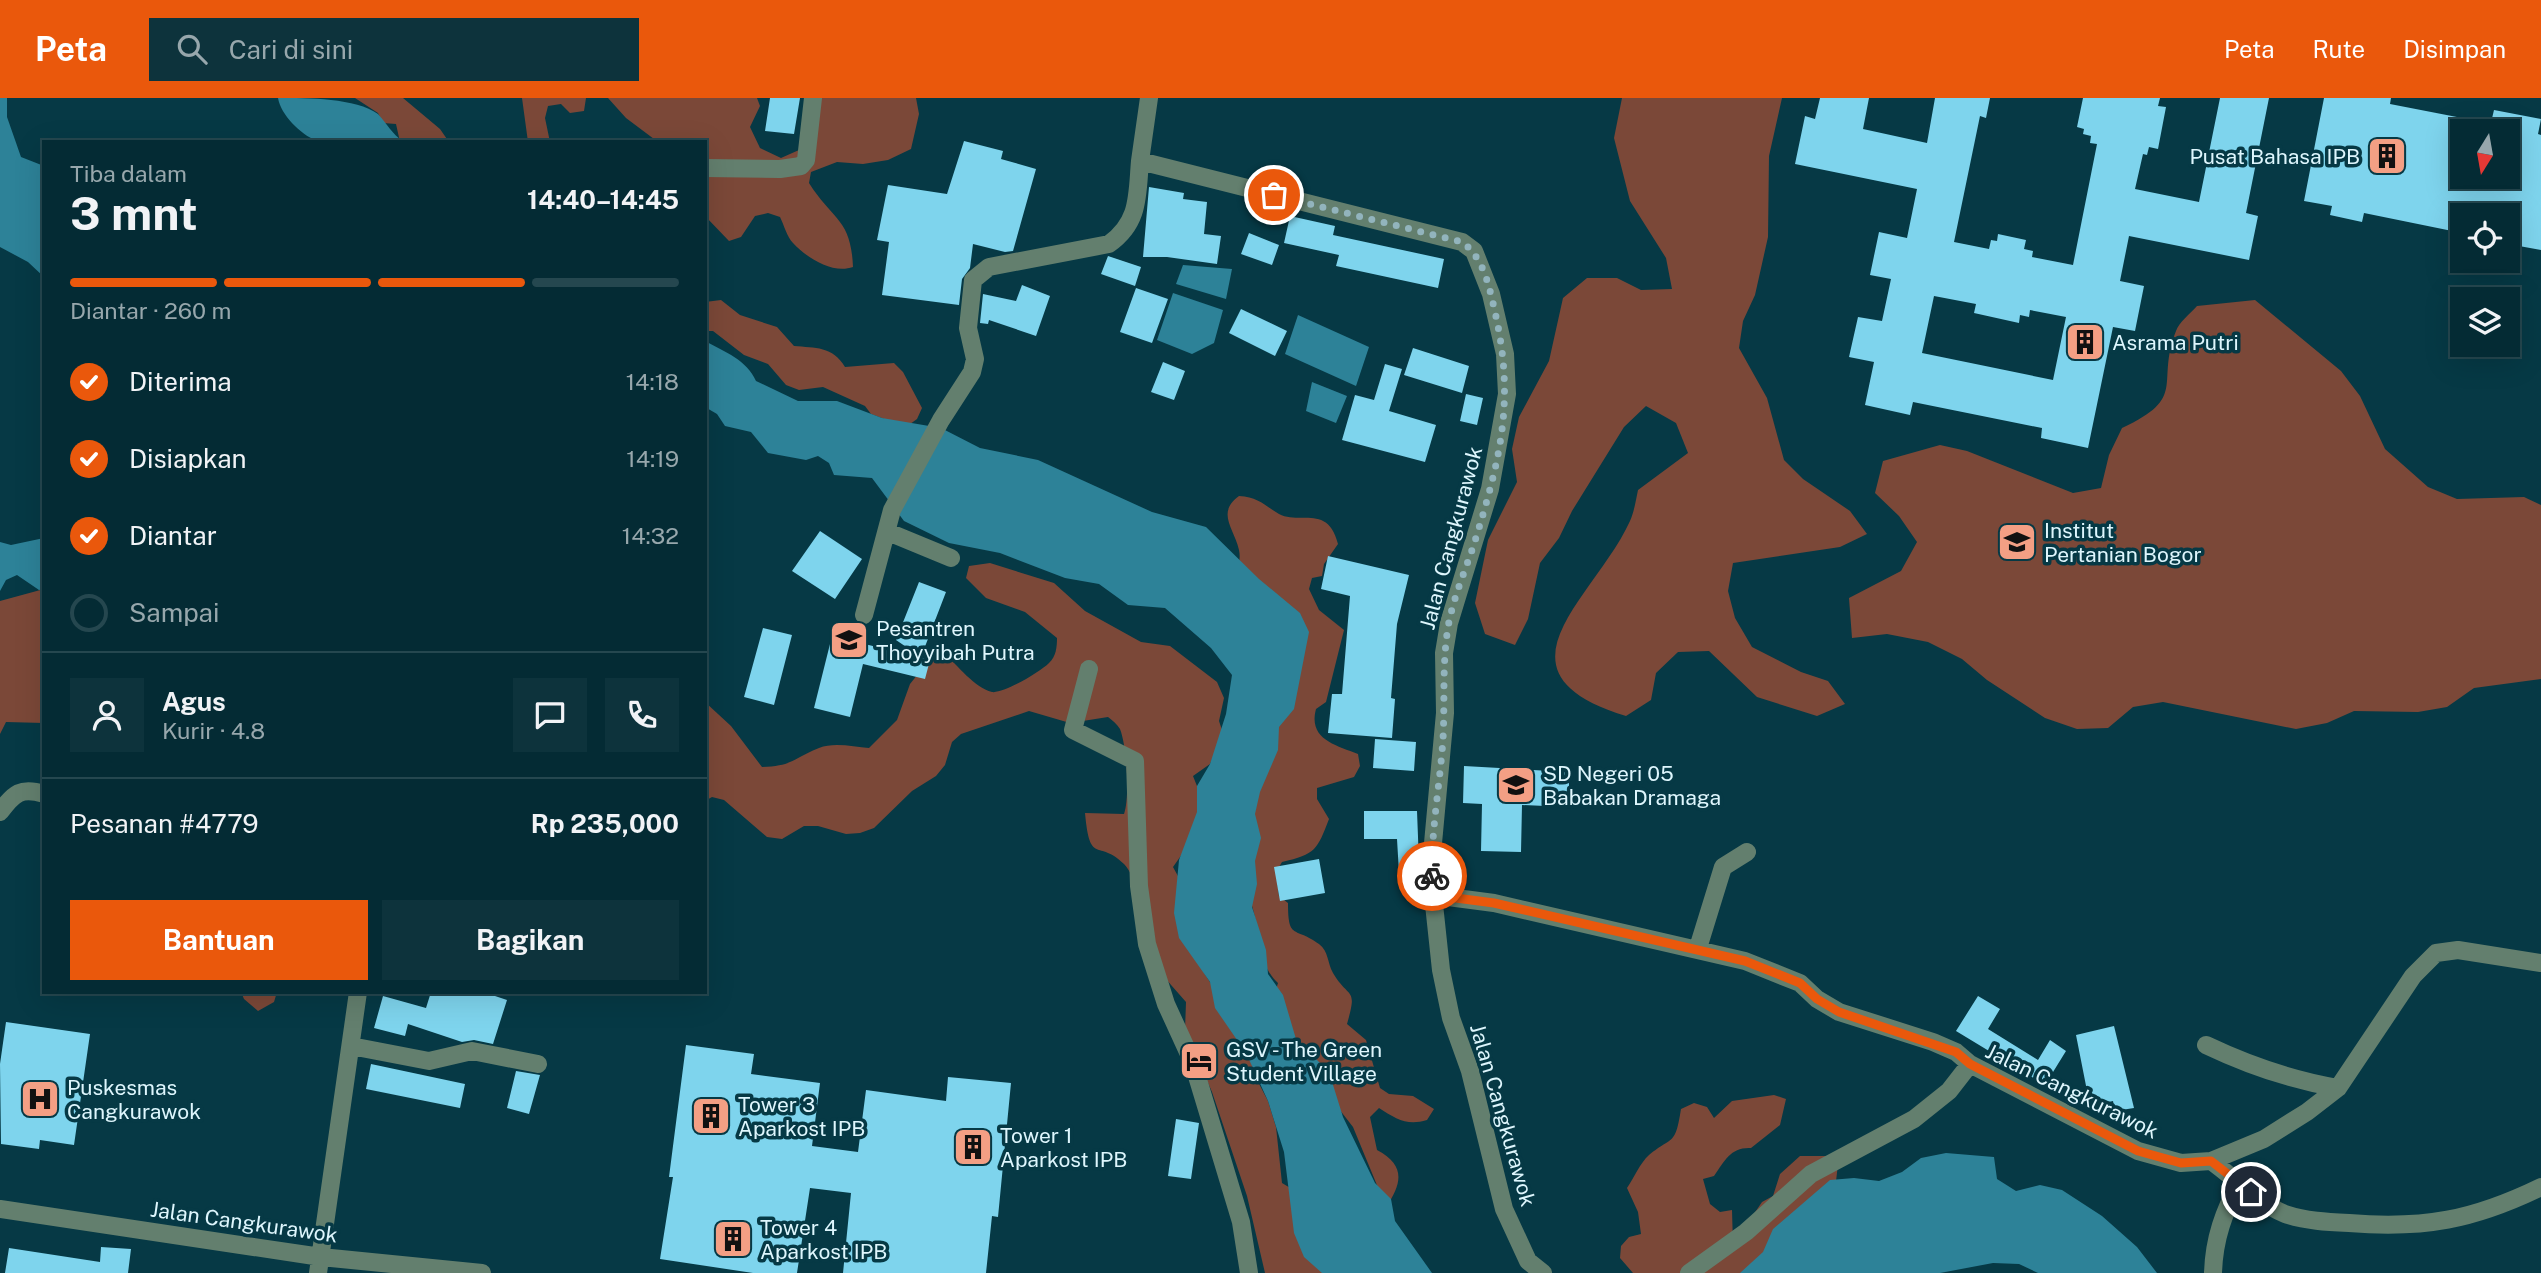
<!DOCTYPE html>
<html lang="id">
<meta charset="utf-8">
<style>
:root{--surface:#042b34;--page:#0d333c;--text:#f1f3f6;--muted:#97a7ac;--line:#25474f;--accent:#ea580c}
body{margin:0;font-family:"Public Sans",sans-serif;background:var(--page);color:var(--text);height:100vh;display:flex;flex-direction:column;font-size:26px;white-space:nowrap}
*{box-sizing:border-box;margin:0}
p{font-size:23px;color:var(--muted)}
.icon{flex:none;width:38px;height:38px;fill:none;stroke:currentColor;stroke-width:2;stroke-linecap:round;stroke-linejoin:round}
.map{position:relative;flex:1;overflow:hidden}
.drawer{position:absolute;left:42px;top:42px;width:665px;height:854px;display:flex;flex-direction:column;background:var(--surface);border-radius:0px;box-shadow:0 7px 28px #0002,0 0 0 2px var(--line)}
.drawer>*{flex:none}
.needle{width:46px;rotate:191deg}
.fabs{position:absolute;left:2450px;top:21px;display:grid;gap:14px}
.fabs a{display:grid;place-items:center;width:70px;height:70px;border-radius:0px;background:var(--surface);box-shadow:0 7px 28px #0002,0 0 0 2px var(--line);font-size:35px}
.pin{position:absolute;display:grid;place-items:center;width:60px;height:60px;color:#fff;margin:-30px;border:4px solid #fff;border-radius:50%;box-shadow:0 2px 7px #0007}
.courier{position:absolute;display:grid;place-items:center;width:70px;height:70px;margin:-35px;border:5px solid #ea580c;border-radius:50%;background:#fff;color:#222;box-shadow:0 2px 9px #0007}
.head em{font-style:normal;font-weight:700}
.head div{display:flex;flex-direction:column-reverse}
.head{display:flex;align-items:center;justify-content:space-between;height:119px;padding:0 28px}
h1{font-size:46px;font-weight:700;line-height:52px}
.bar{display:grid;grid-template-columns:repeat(4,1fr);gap:10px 7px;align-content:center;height:84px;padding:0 28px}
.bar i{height:9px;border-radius:5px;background:var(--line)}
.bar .on{background:var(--accent)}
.bar p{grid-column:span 4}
.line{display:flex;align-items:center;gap:18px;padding:0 28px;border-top:2px solid var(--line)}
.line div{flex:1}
.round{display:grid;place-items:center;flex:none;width:74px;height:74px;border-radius:0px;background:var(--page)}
ol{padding:0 28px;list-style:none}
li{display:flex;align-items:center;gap:21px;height:77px}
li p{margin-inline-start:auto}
li .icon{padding:7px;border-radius:50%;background:var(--accent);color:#fff;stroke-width:4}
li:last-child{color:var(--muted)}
li i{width:38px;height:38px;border:4px solid var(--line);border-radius:50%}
.primary-button{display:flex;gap:14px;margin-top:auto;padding:14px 28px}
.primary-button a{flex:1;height:80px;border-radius:0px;background:var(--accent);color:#fff;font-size:28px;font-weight:700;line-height:80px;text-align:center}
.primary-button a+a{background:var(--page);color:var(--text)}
header{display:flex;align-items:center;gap:42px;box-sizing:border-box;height:98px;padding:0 35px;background:var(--accent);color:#fff}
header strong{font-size:33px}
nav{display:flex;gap:38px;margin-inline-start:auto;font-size:24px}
.search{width:490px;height:63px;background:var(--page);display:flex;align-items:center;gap:18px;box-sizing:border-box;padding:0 24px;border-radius:0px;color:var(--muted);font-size:26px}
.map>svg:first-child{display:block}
.green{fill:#7b4838}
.water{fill:#2d8298}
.building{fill:#7ed4ed;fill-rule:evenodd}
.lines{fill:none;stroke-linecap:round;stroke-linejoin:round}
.minor{stroke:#637f6e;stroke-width:18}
.done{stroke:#92b4bd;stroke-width:7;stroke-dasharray:0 12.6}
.route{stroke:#ea580c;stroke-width:9}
.labels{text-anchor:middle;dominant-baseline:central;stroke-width:7;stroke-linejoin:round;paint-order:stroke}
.poi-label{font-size:21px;fill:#def6fd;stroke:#063945;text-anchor:start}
.street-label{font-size:21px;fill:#def6fd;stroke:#063945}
</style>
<header>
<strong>Peta</strong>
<div class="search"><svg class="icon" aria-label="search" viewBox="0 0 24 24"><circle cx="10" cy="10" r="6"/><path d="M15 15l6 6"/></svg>Cari di sini</div>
<nav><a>Peta</a><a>Rute</a><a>Disimpan</a></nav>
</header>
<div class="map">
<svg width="2541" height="1175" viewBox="0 0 2541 1175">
<rect width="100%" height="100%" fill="#063945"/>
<!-- green -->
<path class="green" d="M355,0H403L440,31L449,44H400L396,26L383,25L378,15Z
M522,0H586L584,13L570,15L561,6L548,8L545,20L550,44H528Z
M608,0H757L760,8L750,29L760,50L781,60L799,52L813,0H916L919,16L911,51L888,62L863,66L837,64L811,74L809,85C833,123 851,120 853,169C833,176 808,161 793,145C787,139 784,127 780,119L768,115L755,118L741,139L729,143L705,118V44H658L626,20Z
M1622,0H1782L1769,58L1768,139L1755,197L1743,223L1739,250L1767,300L1784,362L1803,381L1850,413L1867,436L1840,449L1733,465L1728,493L1735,520L1752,549L1801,574L1828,583L1845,606L1817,618L1757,599L1709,553L1678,554L1656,575L1651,602L1626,618C1483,574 1595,500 1630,423C1634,414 1636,402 1638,392L1688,355L1676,325L1646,308L1624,329L1572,413L1559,440L1540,465L1528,521L1515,547L1485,536L1475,505L1488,442L1517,384L1512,351L1519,319L1549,263L1563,200L1587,180H1617L1641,192L1672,191L1666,160L1630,103L1614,40Z
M721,202L740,217L777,229L794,248C815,250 833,248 845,269L894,265L903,274L922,310L917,321L906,329L871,316L865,308L823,289L799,292L786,287L768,266L744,257L713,233H705V204Z
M2255,202L2341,273L2360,298L2385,351L2428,389L2457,401L2524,399L2541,407V581L2474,590L2447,609L2418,614L2354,613L2327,625L2296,631L2163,604L2133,609L2108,630L2077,631L2045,620L1987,582L1962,561L1928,544L1887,536L1852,540L1849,500L1901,473L1917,444L1899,418L1875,395L1883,363L1940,347L1967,353L2073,395L2101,390L2109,357L2122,330C2189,299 2155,286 2176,233C2179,224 2190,216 2197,208Z
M1239,398C1258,399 1264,407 1279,416C1300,427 1328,406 1338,446L1324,466L1322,478L1312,480L1309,491L1319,512L1344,532L1326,604L1316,611C1308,641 1335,647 1358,656L1360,668L1354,679L1317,690V701L1329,721C1317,752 1316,756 1282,764L1276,774L1279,798L1288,805C1288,843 1295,828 1319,846C1329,854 1327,864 1333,875C1349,902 1358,888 1347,926L1366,942L1380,990L1389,996L1413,998L1434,1011L1427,1022C1407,1028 1396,1021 1379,1010L1370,1019L1377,1052C1406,1067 1402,1086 1386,1109L1353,1029L1291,949L1274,898L1278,885C1256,864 1261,836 1252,808L1236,480C1238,472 1241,461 1239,452C1234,430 1216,415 1239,398Z
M990,465L1054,485L1085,513L1141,544L1170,548L1217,584L1224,600L1219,623L1223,635L1210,666L1193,678L1197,688L1199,732L1173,769L1185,791L1204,875L1258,957L1256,980L1268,1003L1276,1029L1282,1085L1302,1097L1334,1175H1265L1247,1098L1212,994L1185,932L1186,904L1150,863C1151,855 1156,844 1154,836C1152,821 1134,776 1124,766C1098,740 1090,769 1085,715L1124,716C1130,699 1127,649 1120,631C1117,626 1112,622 1108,619L1070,625L1029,613L961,636L952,644L945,667L936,678L912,693L874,730L860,735L846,736L818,728H804L782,741L767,739L724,702L712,699L705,703V604L731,628L762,669C794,668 793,660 819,650C834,644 854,649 869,650L897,622L910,586L934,556H945C958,568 974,589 992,594C1003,596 1040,574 1049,565C1056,559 1057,549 1057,540L1025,514L986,500L966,480L969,468Z
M44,491V625L6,624L0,636V503Z
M241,894H277L274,904L258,913L244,901Z
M1774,997L1786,1001L1780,1027L1751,1050C1731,1049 1725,1062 1714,1078L1703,1081L1710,1106L1720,1114L1732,1112L1733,1147L1762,1104L1773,1098L1780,1076L1800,1058H1826L1838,1066L1835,1092L1751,1175H1633L1620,1160L1621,1148L1629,1139L1641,1136L1638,1114L1627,1090C1634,1080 1640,1065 1649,1057C1674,1037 1675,1048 1681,1011L1694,1005L1707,1009L1714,1020L1732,1003Z"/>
<!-- water -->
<path class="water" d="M0,0H7V19L21,59L44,68V179L28,164L0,149Z
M278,0C308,0 356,0 378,16C388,27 391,35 404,44C387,44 329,48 317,43C300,36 281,17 278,0Z
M1183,167L1232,171L1226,201L1176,186Z
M1173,195L1223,212L1214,245L1192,256L1157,242Z
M1298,217L1369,249L1356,288L1285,256Z
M705,243C725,254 747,262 756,283L798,303H837L882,320L941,330L980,350L1038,362L1152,414L1206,429L1259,481L1300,515L1309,534L1294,611L1279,629L1278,652L1260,694L1255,716L1261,740L1255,763L1257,786L1252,809L1266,852L1268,876L1283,897L1296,941L1329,974L1343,1019L1375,1085L1391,1101L1395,1123L1432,1175H1322L1304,1159L1294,1135L1284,1054L1268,1003L1246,955L1215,910L1210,884L1179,840L1174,815L1179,762L1197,714V688L1210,666L1226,616L1232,577L1211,550L1165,510L1128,507L1099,486L1065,480L1000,455L949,445L904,423L872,380L834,377L829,365L818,358L806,362L768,355L751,334L725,328L717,316L705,309Z
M1312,284L1347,298L1336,325L1306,313Z
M44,440V491L39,492L17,477L6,482L0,493V444L11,447Z
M1946,1055L1994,1059L1997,1081L2016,1093L2040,1087L2062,1092L2102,1118L2137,1149L2157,1175H2038L2019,1166L1993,1165L1940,1175H1740L1763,1154L1773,1131L1830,1082L1854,1080L1879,1083L1902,1074L1921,1060Z"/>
<!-- building -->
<path class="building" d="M770,0H800L794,36L765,33Z
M1820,0H1869L1863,31L1927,45L1935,0H1990L1986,20L1980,18L1954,144L1989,151L1991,142L1997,143L1998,136L2026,142L2024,151L2033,153L2032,159L2073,167L2097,46L2090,45L2091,38L2083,36L2084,31L2077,29L2083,0H2160L2158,8L2166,9L2158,51L2149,49L2147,57L2143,56L2135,91L2199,104L2220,0H2269L2246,115L2258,118L2249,162L2129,138L2120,183L2144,188L2135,233L2113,229L2088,350L2041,340L2042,330L1913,304L1910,317L1865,307L1874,264L1849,259L1858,219L1882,223L1891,181L1870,177L1879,134L1907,140L1917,91L1795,66L1805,18L1815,21ZM1934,198L1976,206L1974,215L2019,225L2020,217L2029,219L2030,212L2066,219L2053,282L1922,255Z
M2324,0H2391L2390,6L2462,20V79H2508V33H2489L2494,12L2541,21L2538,36L2541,37V152L2508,146V117H2462V135L2364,115L2362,124L2330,117L2332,108L2304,103Z
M964,43L1003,53L1001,61L1036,71L1013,153L1005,154L973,146L970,170L962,181L959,207L882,197L889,144L877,142L888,87L947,96Z
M1149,89L1184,95L1183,101L1207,104L1204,136L1221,138L1217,166L1167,159H1143Z
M1290,118L1335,128L1333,137L1444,161L1438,190L1336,168L1339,157L1284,145Z
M1249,135L1279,147L1272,167L1241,156Z
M1108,158L1141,169L1135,188L1101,176Z
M1022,187L1050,198L1036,238L989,222L988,226L980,225L983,196L1016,203Z
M1136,190L1168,201L1152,245L1120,234Z
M1241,211L1287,233L1275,258L1229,235Z
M1413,250L1469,268L1462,295L1404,277Z
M1163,264L1185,273L1174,302L1151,294Z
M1385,266L1402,271L1389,313L1436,327L1425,364L1342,342L1355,297L1374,302Z
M1466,296L1483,300L1477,327L1460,323Z
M820,433L862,461L835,501L792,473Z
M1328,458L1409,477L1397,526L1391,600L1395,601L1392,640L1328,635L1332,596H1342L1350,498L1321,491Z
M919,484L946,494L921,559L896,542Z
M763,530L792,537L774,607L744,599Z
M832,538L930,562L925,581L863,566L850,619L814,610Z
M1375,641L1416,644L1414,673L1373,670Z
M1464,668L1569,674V702L1546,701L1545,708L1522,707L1521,754L1481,753L1482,706L1463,705Z
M1364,713H1417L1420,791L1400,792L1397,741H1364Z
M1319,761L1325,795L1280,803L1274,769Z
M431,894H483L507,902L493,946L474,942L462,944L408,926L405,938L374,930L383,898L426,910Z
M1978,898L2000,911L1988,931L2038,962L2050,942L2066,953L2045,987L1956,933Z
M6,924L90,936L74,1047L40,1042L39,1051L1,1046L0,966Z
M2114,928L2134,1010L2115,1013L2113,1003L2090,1008L2076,937Z
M686,947L754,956L751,976L820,985L812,1048L858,1054L866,992L946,1003L948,979L1011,985L998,1119L992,1118L986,1175H843L851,1095L810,1090L797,1175H753L660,1161L673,1079H669Z
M371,966L465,986L460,1010L366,991Z
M516,973L540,977L529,1016L507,1010Z
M1176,1021L1199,1025L1191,1081L1168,1078Z
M101,1149L131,1151L128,1175H5L9,1150L100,1164Z"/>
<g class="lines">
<!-- minor -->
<path class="minor" d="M1149,0L1140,63L1462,144L1474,153L1491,196L1505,256L1507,296L1490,391L1449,525L1444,555L1445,615L1432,756L1433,797L1441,872L1451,920L1470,973L1504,1111L1528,1163L1543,1175
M705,70L780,71L801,68L806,62L813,0
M888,434L951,460
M864,517L892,412L941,322L972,274L975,261L968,230L973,182L989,169L1109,146C1140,124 1137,97 1140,63
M1089,571L1073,632L1135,663L1139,788L1147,846L1166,906L1193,965L1241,1124L1249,1175
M0,714C14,695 21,689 44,696
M1433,797L1494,805L1745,863L1800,885L1817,901L1839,914L1933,944L1956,954L1970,966
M1698,850L1723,769L1747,754
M2206,947C2248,967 2291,982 2338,990
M351,948L429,963L472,953L538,966
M2211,1063C2235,1080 2258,1105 2285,1116C2306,1123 2327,1124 2349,1125C2424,1131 2473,1122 2541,1089
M0,1111L321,1159L482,1175
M318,1175L358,894
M1689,1175L1746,1134L1811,1076L1914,1021L1949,993L1970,966L2138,1053L2181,1065L2211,1063L2264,1041L2307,1014L2338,990L2413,878L2436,855L2458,852L2541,865
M2213,1175C2214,1140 2224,1114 2240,1083"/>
</g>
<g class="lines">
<!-- done -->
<path class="done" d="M1274,97L1462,144C1484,160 1489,188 1495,214C1515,302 1501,358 1475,443C1466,471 1453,500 1448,529C1442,567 1445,603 1443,641C1440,686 1431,733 1432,778"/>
<!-- route -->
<path class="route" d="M1432,778L1433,797L1494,805L1745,863L1800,885L1817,901L1839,914L1956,954L1970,966L2138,1053L2181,1065L2211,1063L2251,1094"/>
</g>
<!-- icons -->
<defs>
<g id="building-square" transform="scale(2.0125)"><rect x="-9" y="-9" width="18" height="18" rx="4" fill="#f39f84" stroke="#063945"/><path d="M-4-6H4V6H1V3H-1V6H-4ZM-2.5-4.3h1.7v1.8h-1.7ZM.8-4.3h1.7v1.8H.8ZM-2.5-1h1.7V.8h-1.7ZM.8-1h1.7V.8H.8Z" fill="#111"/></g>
<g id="university-square" transform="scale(2.0125)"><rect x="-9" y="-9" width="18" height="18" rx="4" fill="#f39f84" stroke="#063945"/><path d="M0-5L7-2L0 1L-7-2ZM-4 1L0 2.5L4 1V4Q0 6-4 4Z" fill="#111"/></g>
<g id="school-square" transform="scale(2.0125)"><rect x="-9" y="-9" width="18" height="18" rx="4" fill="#f39f84" stroke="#063945"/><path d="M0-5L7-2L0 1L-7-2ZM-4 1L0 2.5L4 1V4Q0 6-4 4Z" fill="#111"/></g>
<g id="hotel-square" transform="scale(2.0125)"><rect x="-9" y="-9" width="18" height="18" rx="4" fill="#f39f84" stroke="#063945"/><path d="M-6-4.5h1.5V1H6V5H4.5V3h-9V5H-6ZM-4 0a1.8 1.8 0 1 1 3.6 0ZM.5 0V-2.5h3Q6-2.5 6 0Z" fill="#111"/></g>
<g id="hospital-square" transform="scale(2.0125)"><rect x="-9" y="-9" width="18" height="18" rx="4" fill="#f39f84" stroke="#063945"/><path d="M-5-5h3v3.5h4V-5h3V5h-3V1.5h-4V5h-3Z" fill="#111"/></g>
</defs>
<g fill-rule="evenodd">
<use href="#building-square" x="2387" y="58"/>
<use href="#building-square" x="2085" y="244"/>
<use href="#university-square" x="2017" y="444"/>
<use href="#school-square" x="849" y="542"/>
<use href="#school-square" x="1516" y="687"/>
<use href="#hotel-square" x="1199" y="963"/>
<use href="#hospital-square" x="40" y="1001"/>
<use href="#building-square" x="711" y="1018"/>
<use href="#building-square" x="973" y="1049"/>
<use href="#building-square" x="733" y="1141"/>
</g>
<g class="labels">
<!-- poi labels -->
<g class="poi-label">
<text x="2360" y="58" text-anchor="end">Pusat Bahasa IPB</text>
<text x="2112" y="244">Asrama Putri</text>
<text x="2044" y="432">Institut<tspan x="2044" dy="24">Pertanian Bogor</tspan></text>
<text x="876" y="530">Pesantren<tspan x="876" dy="24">Thoyyibah Putra</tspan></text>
<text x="1543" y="675">SD Negeri 05<tspan x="1543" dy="24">Babakan Dramaga</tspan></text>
<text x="1226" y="951">GSV - The Green<tspan x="1226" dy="24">Student Village</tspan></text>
<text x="67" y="989">Puskesmas<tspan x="67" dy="24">Cangkurawok</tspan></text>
<text x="738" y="1006">Tower 3<tspan x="738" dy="24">Aparkost IPB</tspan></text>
<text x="1000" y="1037">Tower 1<tspan x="1000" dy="24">Aparkost IPB</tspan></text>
<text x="760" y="1129">Tower 4<tspan x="760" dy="24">Aparkost IPB</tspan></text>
</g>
<!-- street labels -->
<g class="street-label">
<text transform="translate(1451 440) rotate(-75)">Jalan Cangkurawok</text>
<text transform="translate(2072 993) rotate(26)">Jalan Cangkurawok</text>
<text transform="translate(1503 1017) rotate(74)">Jalan Cangkurawok</text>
<text transform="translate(244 1124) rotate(8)">Jalan Cangkurawok</text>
</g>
</g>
</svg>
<div class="fabs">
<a><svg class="needle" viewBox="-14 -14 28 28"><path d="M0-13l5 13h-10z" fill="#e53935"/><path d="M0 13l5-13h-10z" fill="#97a7ac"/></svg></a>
<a><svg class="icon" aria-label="locate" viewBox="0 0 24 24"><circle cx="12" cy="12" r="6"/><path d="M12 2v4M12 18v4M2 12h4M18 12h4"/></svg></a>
<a><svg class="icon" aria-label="layers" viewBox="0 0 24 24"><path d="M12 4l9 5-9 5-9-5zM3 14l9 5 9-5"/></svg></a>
</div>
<div class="pin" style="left:1274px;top:97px;background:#ea580c"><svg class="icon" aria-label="bag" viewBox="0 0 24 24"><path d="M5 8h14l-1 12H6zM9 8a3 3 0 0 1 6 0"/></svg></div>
<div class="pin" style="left:2251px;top:1094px;background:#1f2937"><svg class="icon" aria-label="home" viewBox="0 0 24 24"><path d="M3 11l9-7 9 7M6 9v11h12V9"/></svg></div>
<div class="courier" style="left:1432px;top:778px"><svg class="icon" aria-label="bike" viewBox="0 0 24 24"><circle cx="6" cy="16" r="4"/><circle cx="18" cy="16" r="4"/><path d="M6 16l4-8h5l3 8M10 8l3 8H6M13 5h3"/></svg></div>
<section class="drawer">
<div class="head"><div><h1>3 mnt</h1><p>Tiba dalam</p></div><em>14:40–14:45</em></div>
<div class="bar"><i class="on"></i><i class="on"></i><i class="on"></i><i></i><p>Diantar · 260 m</p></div>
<ol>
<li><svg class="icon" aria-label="check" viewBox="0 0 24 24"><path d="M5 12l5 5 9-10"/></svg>Diterima<p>14:18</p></li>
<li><svg class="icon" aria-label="check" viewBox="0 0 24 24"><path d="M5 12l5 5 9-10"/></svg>Disiapkan<p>14:19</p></li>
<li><svg class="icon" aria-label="check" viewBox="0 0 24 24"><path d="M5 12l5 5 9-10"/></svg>Diantar<p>14:32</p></li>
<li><i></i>Sampai</li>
</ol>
<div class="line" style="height:126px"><a class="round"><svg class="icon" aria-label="person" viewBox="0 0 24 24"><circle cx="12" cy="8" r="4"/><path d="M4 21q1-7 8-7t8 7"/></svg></a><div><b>Agus</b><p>Kurir · 4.8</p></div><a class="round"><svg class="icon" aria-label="chat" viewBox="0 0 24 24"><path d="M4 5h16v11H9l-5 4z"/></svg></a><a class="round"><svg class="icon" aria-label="phone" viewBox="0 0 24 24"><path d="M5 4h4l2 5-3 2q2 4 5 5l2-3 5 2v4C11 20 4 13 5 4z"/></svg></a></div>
<div class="line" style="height:91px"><div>Pesanan #4779</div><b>Rp 235,000</b></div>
<div class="primary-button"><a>Bantuan</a><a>Bagikan</a></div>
</section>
</div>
